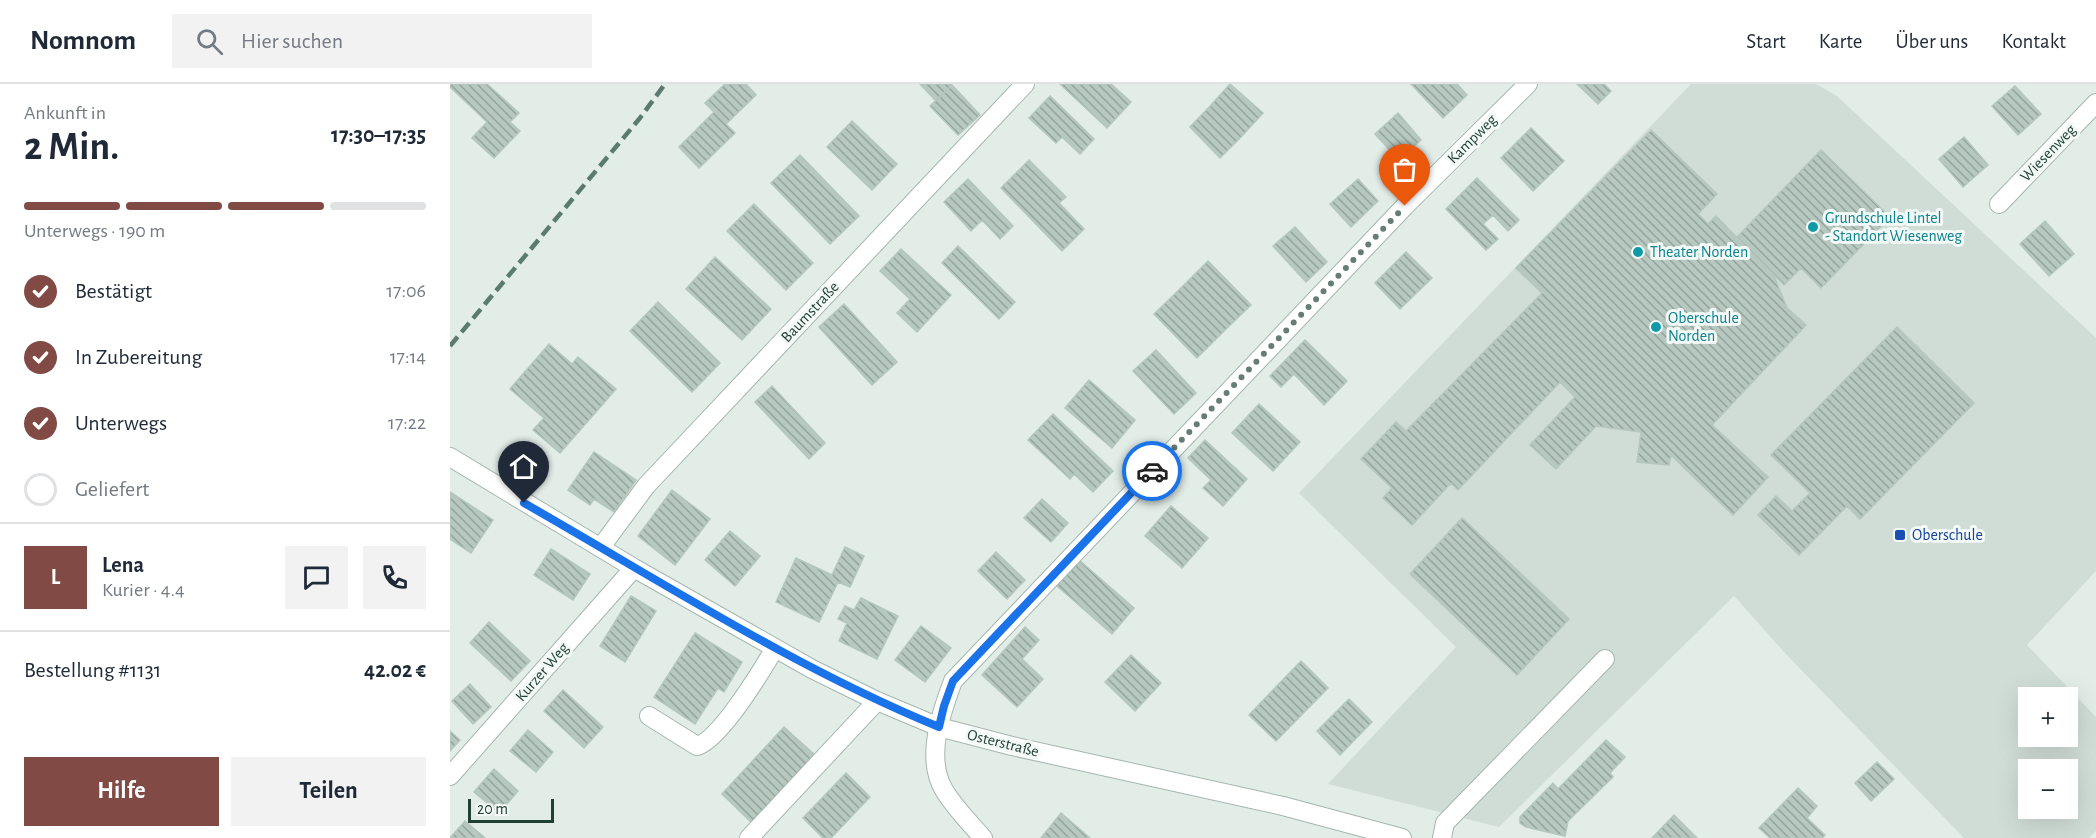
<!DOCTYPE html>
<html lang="de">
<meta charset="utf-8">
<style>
:root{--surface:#fff;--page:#f2f2f3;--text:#1f2937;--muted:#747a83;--line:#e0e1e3;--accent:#824a44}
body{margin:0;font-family:"Alegreya Sans",sans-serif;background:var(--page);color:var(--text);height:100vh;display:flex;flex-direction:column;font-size:22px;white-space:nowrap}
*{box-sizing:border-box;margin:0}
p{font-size:20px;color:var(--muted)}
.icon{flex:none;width:33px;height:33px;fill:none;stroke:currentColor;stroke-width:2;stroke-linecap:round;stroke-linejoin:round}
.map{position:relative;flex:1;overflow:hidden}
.details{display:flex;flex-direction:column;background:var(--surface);width:450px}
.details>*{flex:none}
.buttons{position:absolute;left:1568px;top:603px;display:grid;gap:12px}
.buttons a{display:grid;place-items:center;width:60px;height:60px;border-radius:0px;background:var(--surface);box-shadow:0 6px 24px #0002;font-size:30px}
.scale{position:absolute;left:18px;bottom:15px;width:86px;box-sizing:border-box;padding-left:6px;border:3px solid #214035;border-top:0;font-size:16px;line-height:21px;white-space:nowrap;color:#214035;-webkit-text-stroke:4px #f3f9f6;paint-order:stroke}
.pin{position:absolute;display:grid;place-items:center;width:51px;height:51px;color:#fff;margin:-62px -26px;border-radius:50% 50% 50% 0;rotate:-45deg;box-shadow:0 0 6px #0007}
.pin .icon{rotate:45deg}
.courier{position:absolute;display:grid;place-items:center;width:60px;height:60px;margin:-30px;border:4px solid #1a73e8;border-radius:50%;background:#fff;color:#222;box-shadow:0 2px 8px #0007}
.headline em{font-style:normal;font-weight:700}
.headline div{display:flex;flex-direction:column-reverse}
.headline{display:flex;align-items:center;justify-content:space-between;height:102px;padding:0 24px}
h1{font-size:39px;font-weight:700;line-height:45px}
.bar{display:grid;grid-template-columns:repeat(4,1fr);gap:9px 6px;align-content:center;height:72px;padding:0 24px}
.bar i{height:8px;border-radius:4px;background:var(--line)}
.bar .on{background:var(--accent)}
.bar p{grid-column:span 4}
.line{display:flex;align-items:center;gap:15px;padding:0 24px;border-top:2px solid var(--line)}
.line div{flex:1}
.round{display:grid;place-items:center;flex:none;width:63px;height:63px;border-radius:0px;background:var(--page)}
ol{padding:0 24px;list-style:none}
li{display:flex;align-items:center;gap:18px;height:66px}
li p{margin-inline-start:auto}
li .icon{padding:6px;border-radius:50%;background:var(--accent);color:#fff;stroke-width:4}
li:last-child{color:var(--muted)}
li i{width:33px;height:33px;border:3px solid var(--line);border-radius:50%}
.button{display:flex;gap:12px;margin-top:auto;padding:12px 24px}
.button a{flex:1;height:69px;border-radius:0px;background:var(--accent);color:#fff;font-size:24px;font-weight:700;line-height:69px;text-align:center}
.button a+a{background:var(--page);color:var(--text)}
header{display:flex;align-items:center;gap:36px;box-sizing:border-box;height:84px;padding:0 30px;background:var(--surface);border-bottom:2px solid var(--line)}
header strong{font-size:28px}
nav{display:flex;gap:33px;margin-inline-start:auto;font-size:21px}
.search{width:420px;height:54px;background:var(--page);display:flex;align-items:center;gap:15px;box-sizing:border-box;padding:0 21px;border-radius:0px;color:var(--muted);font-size:22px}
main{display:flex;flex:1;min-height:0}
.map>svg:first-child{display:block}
.built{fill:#d0ddd6;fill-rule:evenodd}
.building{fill:url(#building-back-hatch);stroke:#b4c7be;stroke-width:1.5}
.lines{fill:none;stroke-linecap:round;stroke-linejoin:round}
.minor-casing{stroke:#a4b6af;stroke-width:20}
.minor{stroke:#fff;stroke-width:18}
.rail{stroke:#5b7b71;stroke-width:4.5;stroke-dasharray:12 6;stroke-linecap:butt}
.done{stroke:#657d74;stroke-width:6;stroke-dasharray:0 10.8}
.route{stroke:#1a73e8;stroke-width:8}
.culture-dot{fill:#0f9aa8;stroke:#f3f9f6;stroke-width:2}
.transit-dot{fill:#1a4fb4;stroke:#f3f9f6;stroke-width:2}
.labels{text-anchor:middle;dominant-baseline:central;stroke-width:6;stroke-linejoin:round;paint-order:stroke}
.street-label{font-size:16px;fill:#214035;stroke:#f3f9f6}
.culture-label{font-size:16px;fill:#0d838f;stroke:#f3f9f6;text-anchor:start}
.transit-label{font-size:16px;fill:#164399;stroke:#f3f9f6;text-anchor:start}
</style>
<header>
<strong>Nomnom</strong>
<div class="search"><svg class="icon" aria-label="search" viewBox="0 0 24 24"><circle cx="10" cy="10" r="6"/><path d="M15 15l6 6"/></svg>Hier suchen</div>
<nav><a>Start</a><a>Karte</a><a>Über uns</a><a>Kontakt</a></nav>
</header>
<main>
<section class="details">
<div class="headline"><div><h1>2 Min.</h1><p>Ankunft in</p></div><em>17:30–17:35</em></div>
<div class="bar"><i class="on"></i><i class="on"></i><i class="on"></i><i></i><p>Unterwegs · 190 m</p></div>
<ol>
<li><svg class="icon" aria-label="check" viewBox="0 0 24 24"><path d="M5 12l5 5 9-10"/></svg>Bestätigt<p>17:06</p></li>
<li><svg class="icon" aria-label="check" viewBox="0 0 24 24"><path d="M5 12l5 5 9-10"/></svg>In Zubereitung<p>17:14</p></li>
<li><svg class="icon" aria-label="check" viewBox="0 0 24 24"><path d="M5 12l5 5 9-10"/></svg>Unterwegs<p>17:22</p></li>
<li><i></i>Geliefert</li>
</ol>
<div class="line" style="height:108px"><b class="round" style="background:var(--accent);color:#fff">L</b><div><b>Lena</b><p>Kurier · 4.4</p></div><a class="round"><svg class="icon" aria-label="chat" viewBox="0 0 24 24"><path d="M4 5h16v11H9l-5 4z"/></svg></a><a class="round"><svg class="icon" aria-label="phone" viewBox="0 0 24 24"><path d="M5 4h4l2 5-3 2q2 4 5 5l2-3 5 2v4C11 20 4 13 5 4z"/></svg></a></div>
<div class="line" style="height:78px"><div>Bestellung #1131</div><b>42.02 €</b></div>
<div class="button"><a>Hilfe</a><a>Teilen</a></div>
</section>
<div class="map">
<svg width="1646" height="754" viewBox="0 0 1646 754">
<defs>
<pattern id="building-back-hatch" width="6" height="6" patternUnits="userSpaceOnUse" patternTransform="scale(1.5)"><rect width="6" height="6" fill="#b7c8c0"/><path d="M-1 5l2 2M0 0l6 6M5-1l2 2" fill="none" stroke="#94a49d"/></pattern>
</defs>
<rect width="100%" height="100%" fill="#e2ede8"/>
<!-- built -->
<path class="built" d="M1241,0H1366L1387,12L1646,254V487L1577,561L1646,633V747L1639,754H1514L1334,568L1284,512L1049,743L878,700L1006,563L849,409ZM1578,614H1617V652H1578ZM1578,686H1617V724H1578Z"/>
<!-- building -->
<path class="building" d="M0,0H37L69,29L60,38L70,47L44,74L22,54L37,38L0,3Z
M275,0H296L306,11L276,40L285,49L249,84L229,63L264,28L255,19Z
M470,0H501L502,1L486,17Z
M610,0H661L681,18L657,44Z
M780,0L813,29L792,52L762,20Z
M961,0H1007L1017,11L993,34Z
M1127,0H1154L1161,7L1148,20Z
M502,1L530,31L508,51L480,22Z
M1565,2L1591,30L1568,51L1542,22Z
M600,12L644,55L630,70L612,53L606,59L579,34Z
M762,20L792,52L770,74L740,43Z
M948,29L971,56L949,76L925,50Z
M402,37L447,80L422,106L377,63Z
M1081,44L1114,77L1083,107L1051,74Z
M1201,46L1267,110L1248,130L1258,140L1266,132L1324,192L1337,224L1356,241L1262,341L1318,393L1283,431L1221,371L1219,381L1187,378L1191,348L1146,342L1106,385L1080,361L1125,313L1110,298L1008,406L1001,399L962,441L933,414L942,404L911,375L946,338L956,347L1092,209L1066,184Z
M1514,53L1538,81L1513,103L1489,75Z
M1371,66L1440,133L1371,204L1351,184L1334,201L1287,153Z
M350,71L409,132L380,160L321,99Z
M579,76L616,113L609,119L634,145L612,167L551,104Z
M1027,94L1069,136L1058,147L1043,131L1033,140L1048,155L1036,166L996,125Z
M518,95L563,142L550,155L532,136L521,147L494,118Z
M908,95L928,117L901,143L880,120Z
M304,120L363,179L336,206L277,147Z
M1595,137L1624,170L1599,192L1570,160Z
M845,143L877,178L856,198L823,162Z
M508,162L565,218L549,235L492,179Z
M451,165L501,211L467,248L447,229L460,215L430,187Z
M956,168L982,194L950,225L925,199Z
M265,173L321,225L292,256L236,205Z
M758,177L801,221L774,247L731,204Z
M731,204L774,247L747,274L704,230Z
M208,218L270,279L242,308L180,247Z
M394,220L447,278L422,301L369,243Z
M1447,243L1524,319L1410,435L1397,422L1349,471L1308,431L1326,412L1342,427L1360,409L1321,371Z
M855,256L897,297L874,321L844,290L831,303L820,292Z
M99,260L122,280L128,273L166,305L110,369L83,346L94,334L60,305Z
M706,266L746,309L724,330L683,287Z
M639,296L685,336L662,364L615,324Z
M322,302L375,359L359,375L305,318Z
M809,320L850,358L823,387L782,349Z
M603,330L663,387L643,408L624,390L620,395L578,356Z
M755,356L797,395L773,422L753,404L761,396L738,374Z
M144,368L186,396L164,428L144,415L140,421L118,406Z
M222,406L260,435L225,481L188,452Z
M0,408L43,436L21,469L0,455Z
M592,415L618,439L601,458L574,434Z
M721,422L758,454L732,484L695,452Z
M1012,434L1119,535L1067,591L960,490Z
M280,447L310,472L285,502L255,476Z
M395,463L414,472L400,503L388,498L369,538L326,518L346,474L382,491Z
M101,465L140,490L123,516L84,491Z
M546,468L575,496L557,515L528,487Z
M629,476L684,524L662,550L607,502Z
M181,512L206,527L175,578L150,562Z
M411,514L448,532L427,575L389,557L397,539L388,535L395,522L404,526Z
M39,538L80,577L61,597L20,559Z
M471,542L501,564L475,598L445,576Z
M575,543L589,556L572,575L593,595L567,623L532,591Z
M245,549L292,578L274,608L268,604L245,640L204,613Z
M681,571L711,599L685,627L655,598Z
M851,577L878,604L826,657L799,631Z
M20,600L41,623L23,640L2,617Z
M113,606L153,643L134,664L94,627Z
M899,615L922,638L890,671L867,647Z
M334,643L366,672L303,740L272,710Z
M78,646L103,668L86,688L60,667Z
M0,647L10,656L0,667Z
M1156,656L1175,673L1160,689L1163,693L1118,737L1115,752L1076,743L1070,739V733L1103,699L1108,705Z
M1427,678L1444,695L1421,717L1405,699Z
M44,685L68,707L49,729L24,708Z
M396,689L420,713L381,754H373L353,734Z
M1348,704L1367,722L1357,734L1375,751L1372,754H1320L1309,744Z
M611,729L640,754H591Z
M1224,731L1247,754H1202Z
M15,737L35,754H0Z"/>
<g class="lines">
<!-- minor casing -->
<g class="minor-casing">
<path id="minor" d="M1549,120L1646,19
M0,373L184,484L362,585L427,617L489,643L562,662L833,722L952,754
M151,463L196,402L575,0
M199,632L247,662C270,656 312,586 325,564
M0,692L184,484
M299,754L427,617
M533,754C520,739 504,723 494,706C475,674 491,629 503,597L955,122L1078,0
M992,754L995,739L1155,575"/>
</g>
<!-- minor -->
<use href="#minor" class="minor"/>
<!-- rail -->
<path class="rail" d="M0,262L190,34L215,0"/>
</g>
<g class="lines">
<!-- done -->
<path class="done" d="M702,387L955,122"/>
<!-- route -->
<path class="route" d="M74,419C211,497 343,583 489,643L494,622L503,597L702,387"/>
</g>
<!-- markers -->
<g class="culture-dot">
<circle cx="1363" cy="143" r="6"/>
<circle cx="1188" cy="168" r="6"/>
<circle cx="1206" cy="243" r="6"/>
</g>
<rect class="transit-dot" x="1444" y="445" width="12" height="12" rx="3"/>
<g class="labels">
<!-- street labels -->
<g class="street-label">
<text transform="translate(1022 55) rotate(-45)">Kampweg</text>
<text transform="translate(1598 69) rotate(-46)">Wiesenweg</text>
<text transform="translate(360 228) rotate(-47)">Baumstraße</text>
<text transform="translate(92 588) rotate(-49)">Kurzer Weg</text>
<text transform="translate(553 659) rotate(14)">Osterstraße</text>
</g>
<!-- culture labels -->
<g class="culture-label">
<text x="1375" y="134">Grundschule Lintel<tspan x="1375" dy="18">- Standort Wiesenweg</tspan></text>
<text x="1200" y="168">Theater Norden</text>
<text x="1218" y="234">Oberschule<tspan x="1218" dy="18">Norden</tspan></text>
</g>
<!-- transit labels -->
<g class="transit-label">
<text x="1462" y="451">Oberschule</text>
</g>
</g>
</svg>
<div class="buttons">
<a>+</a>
<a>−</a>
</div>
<div class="scale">20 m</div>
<div class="pin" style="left:955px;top:122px;background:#ea580c"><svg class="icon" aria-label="bag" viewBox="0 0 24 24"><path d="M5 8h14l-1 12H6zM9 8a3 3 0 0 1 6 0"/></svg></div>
<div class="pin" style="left:74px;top:419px;background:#1f2937"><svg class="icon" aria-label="home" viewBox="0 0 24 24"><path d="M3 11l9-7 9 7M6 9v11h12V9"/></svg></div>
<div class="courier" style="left:702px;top:387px"><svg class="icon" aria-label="car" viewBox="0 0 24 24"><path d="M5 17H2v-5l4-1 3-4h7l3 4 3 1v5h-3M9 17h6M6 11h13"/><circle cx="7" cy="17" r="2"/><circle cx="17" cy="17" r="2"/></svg></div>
</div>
</main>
